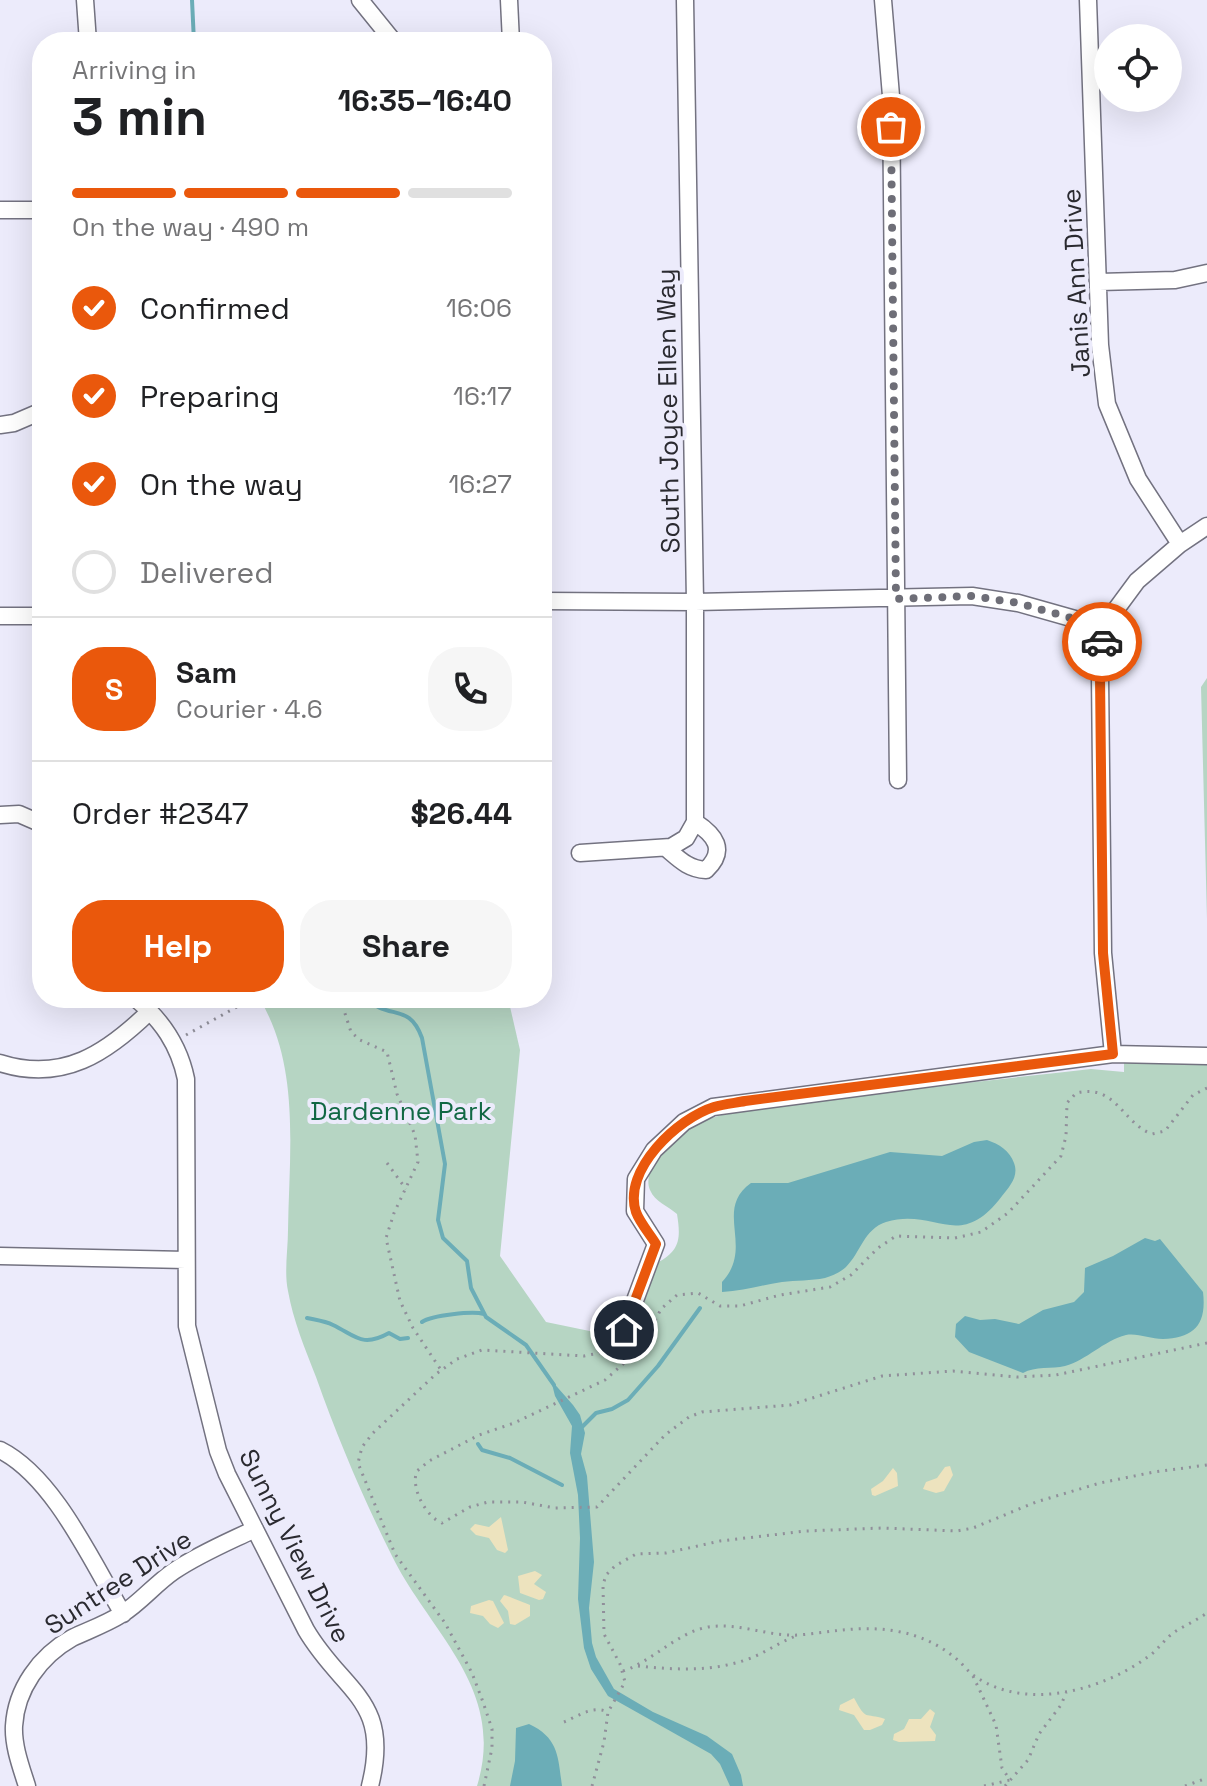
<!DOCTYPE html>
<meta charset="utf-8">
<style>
:root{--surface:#fff;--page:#f6f6f6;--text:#202124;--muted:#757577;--line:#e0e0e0;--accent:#ea580c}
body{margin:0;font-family:"Space Grotesk",sans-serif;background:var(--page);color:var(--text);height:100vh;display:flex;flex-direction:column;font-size:30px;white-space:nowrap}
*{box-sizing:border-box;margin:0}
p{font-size:26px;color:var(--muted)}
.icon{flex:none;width:44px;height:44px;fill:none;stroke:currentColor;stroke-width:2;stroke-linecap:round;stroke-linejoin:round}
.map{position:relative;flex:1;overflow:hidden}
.details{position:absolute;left:32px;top:32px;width:520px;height:976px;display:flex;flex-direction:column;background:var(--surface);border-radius:32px;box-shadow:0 8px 32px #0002}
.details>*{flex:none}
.controls{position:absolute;left:1094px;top:24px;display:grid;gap:16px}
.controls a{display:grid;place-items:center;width:88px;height:88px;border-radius:50%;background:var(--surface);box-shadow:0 8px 32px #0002;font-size:40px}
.pin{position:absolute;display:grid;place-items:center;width:68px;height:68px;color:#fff;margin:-34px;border:4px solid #fff;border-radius:50%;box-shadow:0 2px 8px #0007}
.courier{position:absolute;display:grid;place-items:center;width:80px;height:80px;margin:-40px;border:6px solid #ea580c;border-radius:50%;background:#fff;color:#222;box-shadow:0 2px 10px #0007}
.headline em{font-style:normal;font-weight:800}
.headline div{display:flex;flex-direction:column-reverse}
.headline{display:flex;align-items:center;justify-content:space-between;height:136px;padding:0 40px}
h1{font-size:52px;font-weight:800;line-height:60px}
.bar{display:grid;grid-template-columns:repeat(4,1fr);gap:12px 8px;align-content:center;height:96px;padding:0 40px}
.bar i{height:10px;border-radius:6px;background:var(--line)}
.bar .active{background:var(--accent)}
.bar p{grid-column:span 4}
.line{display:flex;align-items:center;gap:20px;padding:0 40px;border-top:2px solid var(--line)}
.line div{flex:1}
.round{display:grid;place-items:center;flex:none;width:84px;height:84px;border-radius:32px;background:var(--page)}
ol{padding:0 40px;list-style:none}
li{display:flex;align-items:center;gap:24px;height:88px}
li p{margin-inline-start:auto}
li .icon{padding:8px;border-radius:50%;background:var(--accent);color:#fff;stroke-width:4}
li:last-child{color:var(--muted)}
li i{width:44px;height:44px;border:4px solid var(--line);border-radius:50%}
.cta{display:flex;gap:16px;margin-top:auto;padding:16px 40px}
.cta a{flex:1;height:92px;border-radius:32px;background:var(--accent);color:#fff;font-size:32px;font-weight:800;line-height:92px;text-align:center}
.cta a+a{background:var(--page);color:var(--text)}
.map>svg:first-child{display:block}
.green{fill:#b6d5c3}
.sand{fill:#ede3be}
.water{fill:#6badb7}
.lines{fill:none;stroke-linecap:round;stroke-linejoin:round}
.stream{stroke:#6badb7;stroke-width:4}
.minor-casing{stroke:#737280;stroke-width:19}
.path{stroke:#908f9a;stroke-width:3;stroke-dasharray:2 6;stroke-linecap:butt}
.minor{stroke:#fff;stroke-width:16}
.done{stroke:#6e6e77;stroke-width:8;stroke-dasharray:0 14.4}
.route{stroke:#ea580c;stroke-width:10}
.labels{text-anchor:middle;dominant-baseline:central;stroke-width:8;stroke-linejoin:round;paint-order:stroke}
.street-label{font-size:26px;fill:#2a2a30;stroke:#ecebfb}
.park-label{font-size:26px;fill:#116844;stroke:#ecebfb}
</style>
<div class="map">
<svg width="1207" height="1786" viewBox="0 0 1207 1786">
<rect width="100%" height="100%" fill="#ecebfb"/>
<!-- green -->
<path class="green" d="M1207,678V919L1201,687Z
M259,998H508L520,1050L500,1256L546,1322L604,1334L629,1344L657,1263C680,1251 681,1239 677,1214C668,1206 655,1202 650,1190C639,1165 685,1128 706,1120C741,1107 782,1106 819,1101C910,1089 1001,1079 1091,1069L1124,1072V1047L1207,1048V1786H477C507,1689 430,1633 392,1556C363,1498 338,1439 316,1377C305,1349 293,1320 288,1291C284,1272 288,1249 288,1230C289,1154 301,1066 259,998Z"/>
<!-- sand -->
<path class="sand" d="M950,1466L953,1475L944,1491L936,1493L923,1489L926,1482L937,1478L945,1467Z
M893,1468L897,1473L898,1486L875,1496L872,1495L871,1489L883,1481Z
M501,1517L508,1550L505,1553L497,1550L489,1538L476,1535L470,1529L475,1524L489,1527Z
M535,1571L542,1575L534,1584L546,1592L543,1599L539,1600L520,1593L518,1576Z
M504,1595C506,1595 525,1603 530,1605V1616L515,1625L510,1624L508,1611L500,1601Z
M489,1600L493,1601L504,1623L498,1628L490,1624L483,1616L470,1613L471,1606Z
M854,1698C867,1722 864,1712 885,1719L882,1725L870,1730H864L854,1715L839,1710L840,1705Z
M930,1709L935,1713L930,1727L936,1735L935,1741L899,1742L893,1740L894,1734L904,1729L909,1719H921Z"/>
<!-- water -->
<path class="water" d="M987,1140C999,1144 1010,1151 1014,1163C1019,1176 1010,1186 1002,1196C959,1253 936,1207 886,1222C864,1229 861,1252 846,1267C841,1272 832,1276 825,1278C811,1281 796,1280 782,1282C762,1285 742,1291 722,1292V1282C755,1247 713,1210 751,1183H788L890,1152L942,1156L974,1142Z
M1145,1238L1155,1241L1160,1239L1203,1292C1207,1326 1193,1338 1163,1339C1150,1339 1138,1333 1126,1335C1103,1341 1087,1360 1065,1366C1052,1369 1035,1366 1023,1373L969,1352L955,1337L956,1324L965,1316L980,1320L995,1319L1019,1324L1043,1310L1074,1302L1084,1292L1085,1268L1113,1256Z
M551,1380L573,1405L580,1415L585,1433L581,1454L587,1476L594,1562L589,1608L592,1643L596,1657L614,1689L653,1712L707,1736L732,1754L741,1775L743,1786H730L720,1764L711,1754L608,1696L591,1669L584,1648L578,1599L580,1538L578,1495L570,1453L572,1426L555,1396Z
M529,1724C559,1738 558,1757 562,1786H510L515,1761L516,1728Z"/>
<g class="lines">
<!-- stream -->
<path class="stream" d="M192,0L194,42
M365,998C390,1021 409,1002 422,1038L445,1164L438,1220L443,1238L467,1261L471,1288L486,1317L526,1345L554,1385
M307,1318C316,1320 325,1321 333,1325C356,1336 362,1348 389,1333L400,1339L408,1338
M422,1322C432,1315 473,1311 484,1314
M581,1428L596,1413L612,1409L628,1400L658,1366L700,1308
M478,1444L482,1450L510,1458L562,1485"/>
<!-- minor casing -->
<g class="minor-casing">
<path id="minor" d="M85,0L88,42
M360,0L394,42
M509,0L511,42
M883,0L891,96L898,780
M1088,0L1100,345L1107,404L1138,479L1180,544
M0,210H42
M1099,282L1175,280L1207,273
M0,425L14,423L42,411
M542,601L695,602L972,596L1018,603L1103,627
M0,616H42
M0,815L19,814L42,824
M666,848C679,859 688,869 706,870C727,850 715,835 695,822
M580,853L671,847L686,838L695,822V602L685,0
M135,998C162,1020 179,1045 186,1079L187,1326L218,1451L227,1474L306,1630C343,1693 392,1699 370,1786
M1113,1054L1103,953L1100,676L1103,627L1137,581L1180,544L1207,526
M0,1063C63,1083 107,1053 150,1011
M0,1256L186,1260
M624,1330L656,1244L635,1211L636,1179L654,1150L684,1122L713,1107L1113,1054L1207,1056
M0,1450C54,1477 92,1562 123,1614
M27,1786C21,1767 13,1746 14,1726C16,1689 40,1656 72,1638C89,1630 106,1624 122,1614C141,1602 155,1584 174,1571C199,1554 228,1542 255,1529"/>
</g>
<!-- path -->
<path class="path" d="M340,998L351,1032L360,1040L387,1052L397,1094L415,1135L418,1162L394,1213L386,1238L400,1301L413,1328L441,1370
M186,1035L253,998
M1207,1088L1193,1095L1165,1131L1152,1134C1123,1124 1116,1083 1076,1093L1067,1103L1066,1136L1061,1156L1008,1213L981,1232L955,1238L896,1236L878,1248L851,1275L830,1287L780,1295L740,1306H720L698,1293L677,1295L661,1309L641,1348L605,1380L514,1423L479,1435L429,1461L417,1471C410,1487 426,1517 442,1523L470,1507L488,1502H522L555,1508L597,1507L665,1435L689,1417L702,1412L790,1405L882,1376L953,1371L1017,1377L1056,1375L1207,1343
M389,1113L398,1100
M387,1163L406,1189
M638,1666C676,1670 715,1672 751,1658C766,1652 780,1642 796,1636
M623,1671C653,1661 676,1633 708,1627C738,1622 769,1637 799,1635C832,1632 862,1625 895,1631C920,1635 941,1645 960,1662C964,1666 968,1671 973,1675C1024,1712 1102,1691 1149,1656C1159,1649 1165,1638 1176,1631C1186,1625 1197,1620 1207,1613
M973,1676L996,1725L1002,1768L1010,1780
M564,1722C578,1716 593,1705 608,1712
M484,1786L492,1748V1729L483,1702L472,1673L445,1623L395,1554L358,1463L362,1447L373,1433L436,1374L457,1359L482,1350L584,1356L599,1353L609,1332
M592,1786L604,1742L608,1712L625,1682L620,1664L604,1634L603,1585L606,1575L615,1566L636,1554L666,1553L720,1541L806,1531L882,1528L957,1531L973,1528L1036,1502L1100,1483L1154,1472L1207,1465
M984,1786L1010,1780
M1005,1786L1028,1760L1039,1734L1061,1705L1066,1693
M1185,1786L1207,1778"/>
<!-- minor -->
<use href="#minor" class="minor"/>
</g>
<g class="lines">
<!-- done -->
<path class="done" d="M891,127L896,599L972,596L1018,603L1103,627L1102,642"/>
<!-- route -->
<path class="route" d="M624,1330L656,1244C650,1234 640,1223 636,1212C622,1170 678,1118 714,1107C724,1104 735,1103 745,1101L1113,1054L1103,953L1100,676L1102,642"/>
</g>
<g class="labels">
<!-- street labels -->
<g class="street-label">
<text transform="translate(1076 283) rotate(-93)">Janis Ann Drive</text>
<text transform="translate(668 411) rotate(-91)">South Joyce Ellen Way</text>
<text transform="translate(295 1546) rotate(63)">Sunny View Drive</text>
<text transform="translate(118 1582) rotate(-33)">Suntree Drive</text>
</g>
<!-- park labels -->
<g class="park-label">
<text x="401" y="1111">Dardenne Park</text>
</g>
</g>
</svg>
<div class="controls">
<a><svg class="icon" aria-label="locate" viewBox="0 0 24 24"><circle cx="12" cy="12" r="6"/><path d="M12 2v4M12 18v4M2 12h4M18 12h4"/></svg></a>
</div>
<div class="pin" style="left:891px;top:127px;background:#ea580c"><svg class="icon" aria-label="bag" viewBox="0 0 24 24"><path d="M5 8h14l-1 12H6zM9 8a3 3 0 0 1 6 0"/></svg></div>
<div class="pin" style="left:624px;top:1330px;background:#1f2937"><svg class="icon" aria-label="home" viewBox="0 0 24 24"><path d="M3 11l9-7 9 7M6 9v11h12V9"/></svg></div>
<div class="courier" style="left:1102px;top:642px"><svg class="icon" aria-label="car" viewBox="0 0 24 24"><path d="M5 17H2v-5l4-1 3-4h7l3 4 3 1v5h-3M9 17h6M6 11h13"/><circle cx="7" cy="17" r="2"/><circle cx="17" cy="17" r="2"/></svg></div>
<section class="details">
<div class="headline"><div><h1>3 min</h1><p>Arriving in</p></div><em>16:35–16:40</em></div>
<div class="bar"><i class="active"></i><i class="active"></i><i class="active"></i><i></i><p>On the way · 490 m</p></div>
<ol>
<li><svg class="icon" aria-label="check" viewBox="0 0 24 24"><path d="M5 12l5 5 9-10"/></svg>Confirmed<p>16:06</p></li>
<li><svg class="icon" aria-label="check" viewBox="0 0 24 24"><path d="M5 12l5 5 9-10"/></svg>Preparing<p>16:17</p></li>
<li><svg class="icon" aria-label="check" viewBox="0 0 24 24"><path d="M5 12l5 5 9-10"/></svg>On the way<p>16:27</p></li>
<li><i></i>Delivered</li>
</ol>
<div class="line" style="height:144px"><b class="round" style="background:var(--accent);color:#fff">S</b><div><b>Sam</b><p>Courier · 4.6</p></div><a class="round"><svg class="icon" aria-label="phone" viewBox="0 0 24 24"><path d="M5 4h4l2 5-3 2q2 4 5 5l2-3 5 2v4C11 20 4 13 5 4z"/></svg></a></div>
<div class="line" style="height:104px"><div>Order #2347</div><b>$26.44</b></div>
<div class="cta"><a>Help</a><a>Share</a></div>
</section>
</div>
